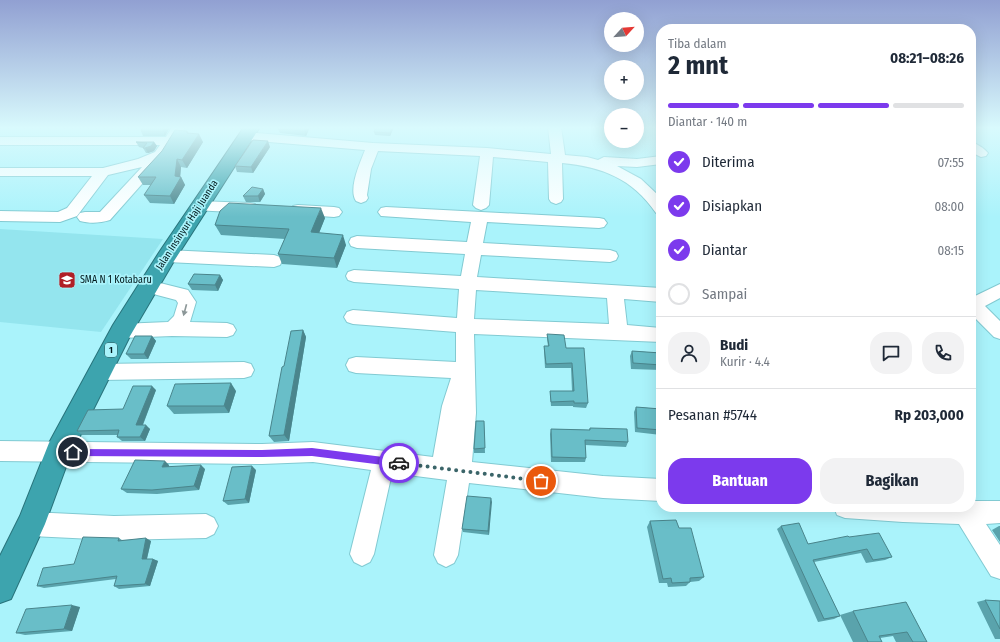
<!DOCTYPE html>
<html lang="id">
<meta charset="utf-8">
<style>
:root{--surface:#fff;--page:#f2f2f3;--text:#1f2937;--muted:#747a83;--line:#e0e1e3;--accent:#7c3aed}
body{margin:0;font-family:"Fira Sans Condensed",sans-serif;background:var(--page);color:var(--text);height:100vh;display:flex;flex-direction:column;font-size:15px;white-space:nowrap}
*{box-sizing:border-box;margin:0}
p{font-size:13px;color:var(--muted)}
.icon{flex:none;width:22px;height:22px;fill:none;stroke:currentColor;stroke-width:2;stroke-linecap:round;stroke-linejoin:round}
.map{position:relative;flex:1;overflow:hidden}
.sheet{position:absolute;left:656px;top:24px;width:320px;height:488px;display:flex;flex-direction:column;background:var(--surface);border-radius:16px;box-shadow:0 4px 16px #0002}
.sheet>*{flex:none}
.needle{width:26px;rotate:64deg}
.fabs{position:absolute;left:604px;top:12px;display:grid;gap:8px}
.fabs a{display:grid;place-items:center;width:40px;height:40px;border-radius:50%;background:var(--surface);box-shadow:0 4px 16px #0002;font-size:20px}
.pin{position:absolute;display:grid;place-items:center;width:34px;height:34px;color:#fff;margin:-17px;border:2px solid #fff;border-radius:50%;box-shadow:0 1px 4px #0007}
.courier{position:absolute;display:grid;place-items:center;width:40px;height:40px;margin:-20px;border:3px solid #7c3aed;border-radius:50%;background:#fff;color:#222;box-shadow:0 1px 5px #0007}
.headline em{font-style:normal;font-weight:700}
.headline div{display:flex;flex-direction:column-reverse}
.headline{display:flex;align-items:center;justify-content:space-between;height:68px;padding:0 12px}
h1{font-size:26px;font-weight:700;line-height:30px}
.bar{display:grid;grid-template-columns:repeat(4,1fr);gap:6px 4px;align-content:center;height:48px;padding:0 12px}
.bar i{height:5px;border-radius:3px;background:var(--line)}
.bar .on{background:var(--accent)}
.bar p{grid-column:span 4}
.line{display:flex;align-items:center;gap:10px;padding:0 12px;border-top:1px solid var(--line)}
.line div{flex:1}
.round{display:grid;place-items:center;flex:none;width:42px;height:42px;border-radius:16px;background:var(--page)}
ol{padding:0 12px;list-style:none}
li{display:flex;align-items:center;gap:12px;height:44px}
li p{margin-inline-start:auto}
li .icon{padding:4px;border-radius:50%;background:var(--accent);color:#fff;stroke-width:4}
li:last-child{color:var(--muted)}
li i{width:22px;height:22px;border:2px solid var(--line);border-radius:50%}
.primary-button{display:flex;gap:8px;margin-top:auto;padding:8px 12px}
.primary-button a{flex:1;height:46px;border-radius:16px;background:var(--accent);color:#fff;font-size:16px;font-weight:700;line-height:46px;text-align:center}
.primary-button a+a{background:var(--page);color:var(--text)}
.map>svg:first-child{display:block}
.built{fill:#94e5ee}
.lines{fill:none;stroke-linecap:round;stroke-linejoin:round}
.minor-casing{stroke:#82cad2;stroke-width:2}
.highway-casing{stroke:#28737b;stroke-width:2}
.minor{fill:#fff;fill-rule:evenodd}
.highway{fill:#3da4ae;fill-rule:evenodd}
.wall{fill:#5aa3ac}
.shaded-wall{fill:#4a858c}
.building{fill:#69bec8;stroke:#4a858c}
.oneway{fill:#8c9798}
.route{fill:#7c3aed}
.done{stroke:#3b6569;stroke-width:4;stroke-dasharray:0 7.2}
.labels{text-anchor:middle;dominant-baseline:central;stroke-width:3.5;stroke-linejoin:round;paint-order:stroke}
.shield{fill:#aaf3fb;stroke:#335a5e;stroke-width:1}
.shield-label{font-size:9px;font-weight:bold;fill:#00181b}
.street-label{font-size:10px;fill:#00181b;stroke:#aaf3fb}
.poi-label{font-size:10px;fill:#00181b;stroke:#aaf3fb;text-anchor:start}
</style>
<div class="map">
<svg width="1000" height="642" viewBox="0 0 1000 642">
<rect width="100%" height="100%" fill="#aaf3fb"/>
<!-- built -->
<path class="built" d="M0,229L163,239L101,332L0,322Z"/>
<g class="lines">
<!-- minor casing -->
<g class="minor-casing">
<path id="minor" d="M172,127H185L165,158L110,220C100,223 91,224 80,221L77,217L80,213L85,212H100L142,167L108,175L77,216L60,222L0,221V211L58,212L67,208L92,176H0V168H103L138,159L155,152L160,145H0V137H166Z
M548,127H561L565,155L587,157L598,160L604,157L637,159L661,156V164L637,167L617,166L641,179L659,196L661,198V214L656,213C632,178 602,167 562,163L563,199L561,202L556,204L551,202L549,199L548,162L493,157L489,205L486,208L481,210L476,208L473,205L480,156L378,151L371,169L367,195L368,198L366,201L361,203L356,201C348,189 360,163 365,150L246,140L241,139L239,136L241,133L246,132L373,143L487,148L551,154Z
M971,142C977,144 984,148 988,153L986,156L981,157L971,152Z
M199,201L250,203L255,204L258,208L255,212L250,213L194,210L191,206L194,202Z
M298,205L334,207L339,208L342,212L339,216L334,217L293,214L290,210L293,206Z
M386,207L599,218L604,219L607,223L604,227L599,228L487,222L483,243L610,250L616,252L618,256L616,260L610,262L481,255L477,277L661,288V302L624,299L627,325L661,328V342L474,334L476,413L472,462L603,476L661,479V501L603,498L469,483L458,555L454,563L446,567L438,563L434,555L447,480L392,473L374,554L370,562L362,566L354,562L350,554L371,470L313,462L262,464L0,461V441L262,444L313,442L433,457L442,406L451,378L356,373L349,371L346,365L349,359L356,357L456,362V332L353,324L347,322L344,317L347,312L353,310L457,318L459,289L354,282L348,280L346,276L348,272L354,270L461,276L465,254L357,248L351,246L349,242L351,238L357,236L467,242L471,222L381,216L378,212L381,208ZM476,290L607,298L609,324L474,319Z
M167,250L274,255L280,257L282,261L280,265L274,267L167,262L161,260L159,256L161,252Z
M148,280L188,290L196,302L190,322L227,323L233,325L236,330L233,335L227,337L172,336L121,338L115,336L112,331L115,326L121,324L168,322L174,316L178,303L176,300L142,291L139,286L142,281Z
M1000,284V298L985,306L1000,321V339L994,337L971,314V296L973,297Z
M244,362L251,364L254,370L251,376L244,378L99,380L92,378L89,372L92,366L99,364Z
M971,501H1000V523L986,524L1000,545V579L991,576L959,524L903,522L845,518L837,515L834,507H971Z
M31,512L114,516L206,514L214,518L218,526L214,534L206,538L114,540L31,536L23,532L19,524L23,516Z"/>
</g>
<!-- highway casing -->
<g class="highway-casing">
<path id="highway" d="M244,127H260L174,261L130,336L70,456L45,524L11,599L0,603V556L20,516L49,443L113,325L160,251Z"/>
</g>
<!-- minor -->
<use href="#minor" class="minor"/>
<!-- highway -->
<use href="#highway" class="highway"/>
</g>
<!-- wall -->
<path class="wall" d="M143,127H170L165,136H143L141,131Z
M268,127H310L306,136L280,133L278,129L279,128Z
M376,127H394L390,136L375,135L374,132Z
M187,131L188,133L203,142L187,168L181,167L180,177H181L185,185L174,204L150,203L144,195L151,185H143L138,177Z
M136,142H154L157,146L154,151L148,153H146L143,148L139,147Z
M270,147L253,173L237,172L235,166Z
M263,189L265,194L260,202H246L243,196Z
M325,218L319,233L346,245L337,268L282,264L278,254L285,239L221,235L215,225Z
M220,275L223,280L218,291L192,290L188,284Z
M303,330L306,337L289,441L274,442L269,436L284,366Z
M547,334L566,348L588,403L586,408L573,407V406H551L550,395V391H572L571,368H545L544,350V346H548L547,339Z
M152,336L156,341L148,359H131L126,354Z
M632,351L661,353V370L631,369L630,356Z
M156,390L143,425L150,429L145,441H122L117,437L118,435H82L77,431L123,409Z
M236,391L229,413L174,414L167,406Z
M636,407L661,409V435L635,432L634,412Z
M484,421L485,453H474V449Z
M590,428L628,442L626,447L585,445L586,458L585,462H551L550,434L551,429L589,430Z
M169,465V467L205,469L199,490L157,494L127,493L121,489Z
M256,470L249,503L228,505L223,501Z
M491,498L489,535L463,532L462,529Z
M650,521L679,528L704,577L699,581L690,582L686,586L668,587L667,583H659L647,527Z
M781,526L808,544L849,537L892,557L885,560L866,563L861,553L814,562L840,616L834,619L818,622L777,529Z
M999,526H1000V542L992,530Z
M119,538L123,541H151L147,559H153L158,561L150,586L119,589L114,586L116,579L44,588L37,586Z
M985,600L1000,601V639H995L977,602Z
M906,602L927,642H896L893,636L880,638L882,642H853L840,615L853,611Z
M80,607L72,631L25,635L16,633Z"/>
<!-- shaded-wall -->
<path class="shaded-wall" d="M165,127H170L165,136L163,131Z
M306,127H310L306,136L304,131Z
M392,127H394L390,136V133Z
M199,134L203,142L187,168L182,160Z
M268,141L270,147L253,173L251,167Z
M154,142L157,146L154,151L148,153L145,148Z
M177,159L181,167L180,178L181,177L185,185L174,204L170,196L175,176Z
M263,189L265,194L260,202L258,196Z
M321,208L325,218L315,243L311,232Z
M343,235L346,245L337,268L334,258Z
M220,275L223,280L218,291L215,285Z
M303,330L306,337L289,441L284,435Z
M152,336L156,341L148,359L144,354Z
M231,383L236,391L229,413L224,406Z
M152,386L156,390L141,429L136,425Z
M146,425L150,429L145,441L140,437Z
M165,461L169,465L167,471L162,467Z
M201,465L205,469L199,490L194,486Z
M252,466L256,470L249,503L245,499Z
M491,498L492,502L489,535L488,531Z
M146,538L151,541L146,562L142,559Z
M153,559L158,561L150,586L145,584Z
M72,605L80,607L72,631L64,629Z"/>
<!-- building -->
<path class="building" d="M143,127H165L163,131H141Z
M279,127H306L304,131L278,129Z
M376,127H392L390,133L374,132Z
M175,130L187,131V133L199,134L182,160L177,159L175,176L181,177L170,196L144,195L156,177H138L162,151Z
M253,140L268,141L251,167L235,166Z
M136,142H154L151,146L145,148H143L147,143Z
M252,187L263,189L258,196H243Z
M229,203L321,208L311,232L343,235L334,258L278,254L289,229L215,225L220,211Z
M194,274L220,275L215,285L188,284Z
M303,330L284,435L269,436L282,367L284,366L291,331Z
M547,334L564,335L566,348H584L588,403H574V401L551,402L550,391H574L572,363L546,364L544,346H549Z
M135,336H152L144,354H126Z
M632,351L661,353V365L633,363Z
M231,383L224,406H167L175,384Z
M133,386H152L136,425H146L140,437H117L119,430L77,431L88,410L123,409Z
M636,407L661,409V430L637,428Z
M476,421H484L485,448L474,449Z
M590,428L627,429L628,442L585,440L586,458L552,457L551,429L590,430Z
M135,460L165,461L162,467L201,465L194,486L152,490L121,489Z
M252,466L245,499L223,501L232,467Z
M467,496L491,498L488,531L462,529Z
M676,520L679,528H691L704,577L690,578V582L672,583L671,578L663,579L650,521Z
M799,523L808,544L848,536L849,537L879,533L892,557L873,560L867,549L813,560L840,616L824,619L781,526Z
M83,537L119,538L118,541L146,538L142,559H153L145,584L114,586L117,576L37,586L43,568L74,564Z
M985,600L1000,601V629Z
M906,602L927,642H913L907,632L879,636L882,642H868L853,611Z
M72,605L64,629L16,633L26,609Z"/>
<!-- one-way arrows -->
<defs><path id="oneway-solid" d="M-6-.8H1V-3.2L6.5 0L1 3.2V.8H-6Z"/></defs>
<use class="oneway" href="#oneway-solid" transform="translate(185 310) rotate(105)"/>
<!-- sky -->
<linearGradient id="sky" x2="0" y2="1"><stop stop-color="#91a0d2"/><stop offset="0.59" stop-color="#d9fafd"/><stop offset="1" stop-color="#d9fafd" stop-opacity="0"/></linearGradient>
<rect width="1000" height="217" fill="url(#sky)"/>
<!-- route -->
<path class="route" d="M312,448L399,459L403,463L399,467L312,456L262,457L73,456L70,452L73,449L262,450Z"/>
<g class="lines">
<!-- done -->
<path class="done" d="M399,463L541,481"/>
</g>
<!-- icons -->
<defs>
<g id="school-square" transform="scale(0.9)"><rect x="-9" y="-9" width="18" height="18" rx="4" fill="#b01e26" stroke="#aaf3fb"/><path d="M0-5L7-2L0 1L-7-2ZM-4 1L0 2.5L4 1V4Q0 6-4 4Z" fill="#fff"/></g>
</defs>
<g fill-rule="evenodd">
<use href="#school-square" x="67" y="280"/>
</g>
<g class="labels">
<!-- shield labels -->
<rect class="shield" x="105" y="343" width="12" height="14" rx="3"/>
<g class="shield-label">
<text x="111" y="350">1</text>
</g>
<!-- street labels -->
<g class="street-label">
<text transform="translate(187 225) rotate(-57)">Jalan Insinyur Haji Juanda</text>
</g>
<!-- poi labels -->
<g class="poi-label">
<text x="80" y="280">SMA N 1 Kotabaru</text>
</g>
</g>
</svg>
<div class="fabs">
<a><svg class="needle" viewBox="-14 -14 28 28"><path d="M0-13l5 13h-10z" fill="#e53935"/><path d="M0 13l5-13h-10z" fill="#747a83"/></svg></a>
<a>+</a>
<a>−</a>
</div>
<div class="pin" style="left:541px;top:481px;background:#ea580c"><svg class="icon" aria-label="bag" viewBox="0 0 24 24"><path d="M5 8h14l-1 12H6zM9 8a3 3 0 0 1 6 0"/></svg></div>
<div class="pin" style="left:73px;top:452px;background:#1f2937"><svg class="icon" aria-label="home" viewBox="0 0 24 24"><path d="M3 11l9-7 9 7M6 9v11h12V9"/></svg></div>
<div class="courier" style="left:399px;top:463px"><svg class="icon" aria-label="car" viewBox="0 0 24 24"><path d="M5 17H2v-5l4-1 3-4h7l3 4 3 1v5h-3M9 17h6M6 11h13"/><circle cx="7" cy="17" r="2"/><circle cx="17" cy="17" r="2"/></svg></div>
<section class="sheet">
<div class="headline"><div><h1>2 mnt</h1><p>Tiba dalam</p></div><em>08:21–08:26</em></div>
<div class="bar"><i class="on"></i><i class="on"></i><i class="on"></i><i></i><p>Diantar · 140 m</p></div>
<ol>
<li><svg class="icon" aria-label="check" viewBox="0 0 24 24"><path d="M5 12l5 5 9-10"/></svg>Diterima<p>07:55</p></li>
<li><svg class="icon" aria-label="check" viewBox="0 0 24 24"><path d="M5 12l5 5 9-10"/></svg>Disiapkan<p>08:00</p></li>
<li><svg class="icon" aria-label="check" viewBox="0 0 24 24"><path d="M5 12l5 5 9-10"/></svg>Diantar<p>08:15</p></li>
<li><i></i>Sampai</li>
</ol>
<div class="line" style="height:72px"><a class="round"><svg class="icon" aria-label="person" viewBox="0 0 24 24"><circle cx="12" cy="8" r="4"/><path d="M4 21q1-7 8-7t8 7"/></svg></a><div><b>Budi</b><p>Kurir · 4.4</p></div><a class="round"><svg class="icon" aria-label="chat" viewBox="0 0 24 24"><path d="M4 5h16v11H9l-5 4z"/></svg></a><a class="round"><svg class="icon" aria-label="phone" viewBox="0 0 24 24"><path d="M5 4h4l2 5-3 2q2 4 5 5l2-3 5 2v4C11 20 4 13 5 4z"/></svg></a></div>
<div class="line" style="height:52px"><div>Pesanan #5744</div><b>Rp 203,000</b></div>
<div class="primary-button"><a>Bantuan</a><a>Bagikan</a></div>
</section>
</div>
